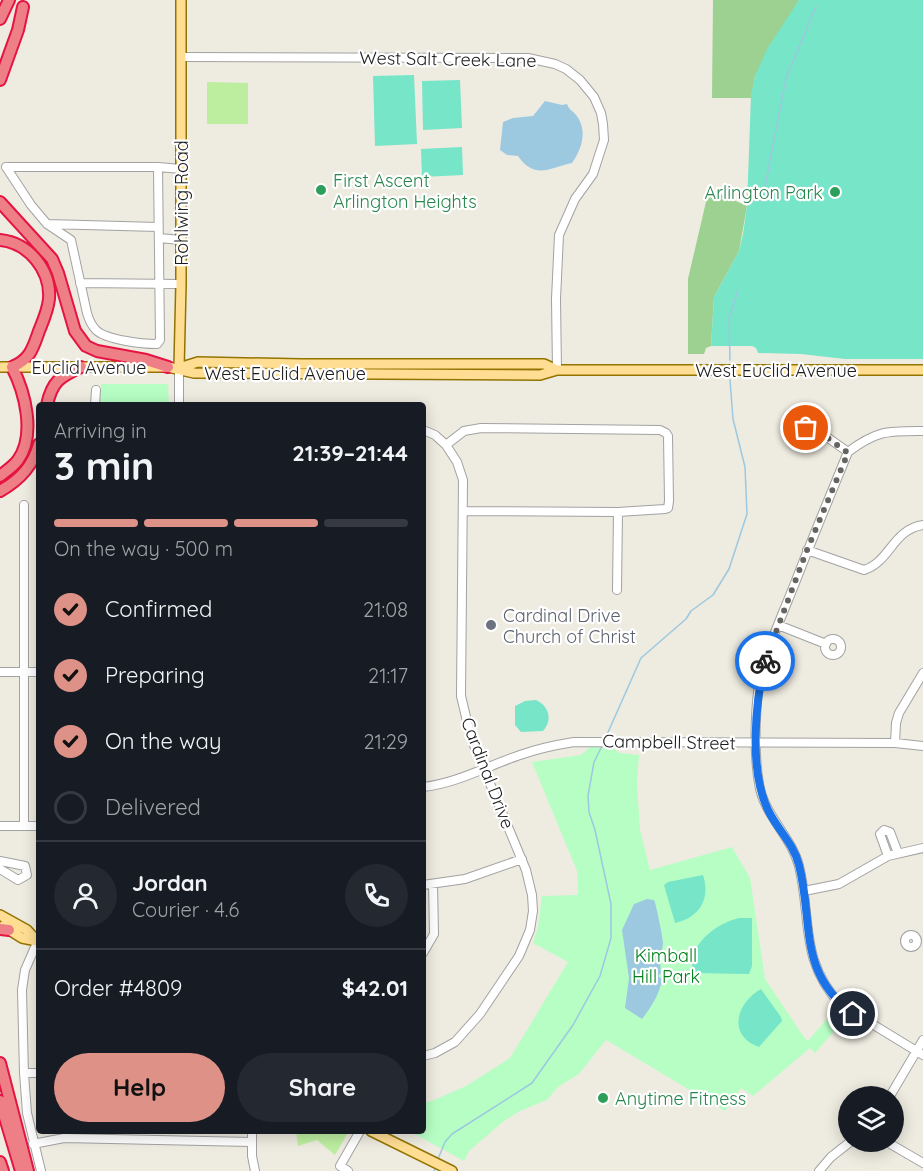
<!DOCTYPE html>
<meta charset="utf-8">
<style>
:root{--surface:#171b24;--page:#242831;--text:#f1f3f6;--muted:#9ea1a6;--line:#363941;--accent:#de9187}
body{margin:0;font-family:Quicksand,sans-serif;background:var(--page);color:var(--text);height:100vh;display:flex;flex-direction:column;font-size:22px;white-space:nowrap}
*{box-sizing:border-box;margin:0}
p{font-size:20px;color:var(--muted)}
.icon{flex:none;width:33px;height:33px;fill:none;stroke:currentColor;stroke-width:2;stroke-linecap:round;stroke-linejoin:round}
.map{position:relative;flex:1;overflow:hidden}
.sheet{position:absolute;left:36px;top:402px;width:390px;height:732px;display:flex;flex-direction:column;background:var(--surface);border-radius:6px;box-shadow:0 3px 15px #0003}
.sheet>*{flex:none}
.controls{position:absolute;left:838px;top:1086px;display:grid;gap:12px}
.controls a{display:grid;place-items:center;width:66px;height:66px;border-radius:50%;background:var(--surface);box-shadow:0 3px 15px #0003;font-size:30px}
.pin{position:absolute;display:grid;place-items:center;width:51px;height:51px;color:#fff;margin:-26px;border:3px solid #fff;border-radius:50%;box-shadow:0 2px 6px #0007}
.courier{position:absolute;display:grid;place-items:center;width:60px;height:60px;margin:-30px;border:4px solid #1a73e8;border-radius:50%;background:#fff;color:#222;box-shadow:0 2px 8px #0007}
.head em{font-style:normal;font-weight:700}
.head div{display:flex;flex-direction:column-reverse}
.head{display:flex;align-items:center;justify-content:space-between;height:102px;padding:0 18px}
h1{font-size:39px;font-weight:700;line-height:45px}
.bar{display:grid;grid-template-columns:repeat(4,1fr);gap:9px 6px;align-content:center;height:72px;padding:0 18px}
.bar i{height:8px;border-radius:4px;background:var(--line)}
.bar .on{background:var(--accent)}
.bar p{grid-column:span 4}
.line{display:flex;align-items:center;gap:15px;padding:0 18px;border-top:2px solid var(--line)}
.line div{flex:1}
.round{display:grid;place-items:center;flex:none;width:63px;height:63px;border-radius:32px;background:var(--page)}
ol{padding:0 18px;list-style:none}
li{display:flex;align-items:center;gap:18px;height:66px}
li p{margin-inline-start:auto}
li .icon{padding:6px;border-radius:50%;background:var(--accent);color:#111;stroke-width:4}
li:last-child{color:var(--muted)}
li i{width:33px;height:33px;border:3px solid var(--line);border-radius:50%}
.primary-button{display:flex;gap:12px;margin-top:auto;padding:12px 18px}
.primary-button a{flex:1;height:69px;border-radius:36px;background:var(--accent);color:#111;font-size:24px;font-weight:700;line-height:69px;text-align:center}
.primary-button a+a{background:var(--page);color:var(--text)}
.map>svg:first-child{display:block}
.grass{fill:#bdeea0}
.forest{fill:#9cd191}
.park{fill:#b7fec5}
.pitch{fill:#76e5c8}
.water{fill:#9cc8e0}
.lines{fill:none;stroke-linecap:round;stroke-linejoin:round}
.stream{stroke:#9cc8e0;stroke-width:1.5}
.minor-casing{stroke:#a2a2a2;stroke-width:10}
.major-casing{stroke:#937400;stroke-width:12}
.highway-casing{stroke:#e51442;stroke-width:14}
.minor{stroke:#fff;stroke-width:8}
.major{stroke:#ffde94;stroke-width:9}
.highway{stroke:#ee7f86;stroke-width:10}
.done{stroke:#656460;stroke-width:6;stroke-dasharray:0 10.8}
.route{stroke:#1a73e8;stroke-width:8}
.leisure-dot{fill:#2e9e5b;stroke:#fff;stroke-width:2}
.worship-dot{fill:#6b7280;stroke:#fff;stroke-width:2}
.labels{text-anchor:middle;dominant-baseline:central;stroke-width:4.5;stroke-linejoin:round;paint-order:stroke}
.street-label{font-size:18px;fill:#1b1b1b;stroke:#fff}
.leisure-label{font-size:18px;fill:#27864d;stroke:#fff;text-anchor:start}
.worship-label{font-size:18px;fill:#5b616d;stroke:#fff;text-anchor:start}
.park-label{font-size:18px;fill:#02811c;stroke:#fff}
</style>
<div class="map">
<svg width="923" height="1171" viewBox="0 0 923 1171">
<rect width="100%" height="100%" fill="#eeebe0"/>
<!-- grass -->
<path class="grass" d="M207,82L248,83V124H207Z
M296,1131H349L335,1155L317,1140L298,1146Z"/>
<!-- forest -->
<path class="forest" d="M713,0H799L755,76L751,98H712Z
M709,189L747,206L739,251L714,297L711,346L706,348L704,354H688V279Z"/>
<!-- park -->
<path class="park" d="M101,384H168L169,405H100Z
M590,747L614,748L619,753L639,755L637,783L640,830L650,870L732,847L750,878L765,979L804,1037L808,1041L834,1011L844,1020L815,1053L810,1048L753,1096L741,1088L725,1111L606,1040L579,1074L558,1087L547,1100L520,1111L504,1121L469,1151L464,1161L409,1131H423V1103L432,1101L466,1086L510,1058L568,962L533,943L538,927L542,896L578,895L577,871L532,762L581,755Z"/>
<!-- pitch -->
<path class="pitch" d="M799,0H923V359H845L801,354L758,353L756,348L752,346H711L714,297L739,251L743,234L747,206L751,95L755,76L767,49Z
M414,75L417,144L375,146L373,76Z
M460,80L462,128L423,130L422,81Z
M462,147L463,175L422,177L421,149Z
M536,700C549,706 553,720 543,731L521,732L515,725V706L525,701Z
M703,875C711,899 699,918 675,923L664,885L668,882Z
M739,918H752V966L749,974L693,973C687,945 715,924 739,918Z
M761,989L781,1017L782,1021L759,1047C727,1036 736,1003 761,989Z"/>
<!-- water -->
<path class="water" d="M545,101L562,105L567,104C569,110 572,110 576,115C588,130 582,149 572,163C549,168 535,180 518,156L507,155L500,150L503,122L513,118L533,116Z
M647,899L654,900C656,903 663,939 663,943C662,954 659,963 661,973L658,976L662,979C660,994 650,1009 642,1019L625,1008L629,978L622,930L634,904Z"/>
<g class="lines">
<!-- stream -->
<path class="stream" d="M762,202L786,78L816,6
M730,360L729,319L738,290
M605,739L641,658L686,619L691,611L713,595L729,569L747,514L745,467L733,419L730,380
M438,1159L445,1142L452,1134L532,1083L573,1025L600,976L611,938V904L595,830L589,812L588,796L594,762L602,746
M434,1171L436,1166"/>
<!-- minor casing -->
<g class="minor-casing">
<path id="minor" d="M182,57L528,58L555,64L566,69L580,80L594,97L601,113L603,124L604,140L593,174L575,199L559,235L556,299L557,370
M6,167L31,205L47,224L158,227
M6,167H158L181,169
M47,224L71,240L87,313C89,320 91,325 96,330C106,340 143,344 157,344L160,340L158,167
M159,238L181,240
M80,283L181,284
M179,368V405
M95,405L96,390
M805 427a7 7 0 1 1 14 0a7 7 0 1 1-14 0Z
M423,430L435,435L446,445L464,431L481,428L660,430L666,433L668,436L669,501L668,508L665,509L618,512L463,511
M817,430L848,452
M923,431C888,431 877,430 848,452C830,496 812,539 795,583C785,608 774,633 765,659C754,693 753,754 760,789C767,818 792,838 799,866C812,919 799,961 841,1005L923,1055
M807,550L864,570C891,561 892,530 923,525
M617,590L618,512
M778,625L826,644
M825 647a8 8 0 1 1 16 0a8 8 0 1 1-16 0Z
M0,672H39
M895,743L896,723L899,713L923,673
M423,787C458,783 487,766 520,755C537,749 555,745 574,742L895,743L923,746
M0,826H39
M24,826V505
M888,856L880,834L884,830L890,832L898,853
M0,861L25,866L27,875L18,880L0,869
M423,885L465,879L522,859
M804,891L839,884L888,856L923,848
M905 941a6 6 0 1 1 12 0a6 6 0 1 1-12 0Z
M39,938L25,970L22,990L24,1073L27,1113L41,1171
M423,953L434,934L433,885
M423,1056L435,1053L455,1042L480,1014L519,956L530,930L533,911L532,895L526,870L471,738L461,696L463,480L457,462L446,445
M24,1073H39
M890,1096L923,1040
M252,1131V1156L255,1171
M887,1142L923,1163
M33,1144L64,1138L251,1142
M348,1171L340,1166L360,1131
M819,1171L831,1157L850,1142"/>
</g>
<!-- major casing -->
<g class="major-casing">
<path id="major" d="M0,367H168L194,373L540,375L557,370H923
M179,368L198,362L301,364H544L557,370
M179,368L181,284V0
M0,915L27,930L37,941
M3,926L22,938L37,941
M371,1131L452,1171"/>
</g>
<!-- highway casing -->
<g class="highway-casing">
<path id="highway" d="M0,19L9,0
M0,80L18,30L23,7
M0,202L52,259L58,273L75,331L86,346L97,351L146,360L168,367
M0,240C29,243 51,270 49,299C48,310 43,321 39,331C33,348 30,360 12,367C25,392 36,435 18,460C14,466 6,471 0,476
M47,405C52,381 60,377 81,367
M0,491C20,480 33,466 39,444
M0,929L9,930
M0,1063L28,1171
M0,1101L21,1171
M0,1162L3,1171"/>
</g>
<!-- minor -->
<use href="#minor" class="minor"/>
<!-- major -->
<use href="#major" class="major"/>
<!-- highway -->
<use href="#highway" class="highway"/>
</g>
<g class="lines">
<!-- done -->
<path class="done" d="M765,661L807,550L848,453L817,430L809,433L806,428"/>
<!-- route -->
<path class="route" d="M765,661C755,704 749,770 768,810C777,829 794,844 799,865C814,924 797,971 853,1014"/>
</g>
<!-- markers -->
<g class="leisure-dot">
<circle cx="321" cy="190" r="6"/>
<circle cx="835" cy="192" r="6"/>
<circle cx="603" cy="1098" r="6"/>
</g>
<circle class="worship-dot" cx="491" cy="625" r="6"/>
<g class="labels">
<!-- street labels -->
<g class="street-label">
<text transform="translate(448 59) rotate(1)">West Salt Creek Lane</text>
<text transform="translate(181 203) rotate(-90)">Rohlwing Road</text>
<text x="89" y="367">Euclid Avenue</text>
<text x="776" y="370">West Euclid Avenue</text>
<text x="285" y="373">West Euclid Avenue</text>
<text transform="translate(669 742) rotate(1)">Campbell Street</text>
<text transform="translate(488 773) rotate(69)">Cardinal Drive</text>
</g>
<!-- leisure labels -->
<g class="leisure-label">
<text x="333" y="180">First Ascent<tspan x="333" dy="21">Arlington Heights</tspan></text>
<text x="823" y="192" text-anchor="end">Arlington Park</text>
<text x="615" y="1098">Anytime Fitness</text>
</g>
<!-- worship labels -->
<g class="worship-label">
<text x="503" y="615">Cardinal Drive<tspan x="503" dy="21">Church of Christ</tspan></text>
</g>
<!-- park labels -->
<g class="park-label">
<text x="666" y="955">Kimball<tspan x="666" dy="21">Hill Park</tspan></text>
</g>
</g>
</svg>
<div class="controls">
<a><svg class="icon" aria-label="layers" viewBox="0 0 24 24"><path d="M12 4l9 5-9 5-9-5zM3 14l9 5 9-5"/></svg></a>
</div>
<div class="pin" style="left:806px;top:428px;background:#ea580c"><svg class="icon" aria-label="bag" viewBox="0 0 24 24"><path d="M5 8h14l-1 12H6zM9 8a3 3 0 0 1 6 0"/></svg></div>
<div class="pin" style="left:853px;top:1014px;background:#1f2937"><svg class="icon" aria-label="home" viewBox="0 0 24 24"><path d="M3 11l9-7 9 7M6 9v11h12V9"/></svg></div>
<div class="courier" style="left:765px;top:661px"><svg class="icon" aria-label="bike" viewBox="0 0 24 24"><circle cx="6" cy="16" r="4"/><circle cx="18" cy="16" r="4"/><path d="M6 16l4-8h5l3 8M10 8l3 8H6M13 5h3"/></svg></div>
<section class="sheet">
<div class="head"><div><h1>3 min</h1><p>Arriving in</p></div><em>21:39–21:44</em></div>
<div class="bar"><i class="on"></i><i class="on"></i><i class="on"></i><i></i><p>On the way · 500 m</p></div>
<ol>
<li><svg class="icon" aria-label="check" viewBox="0 0 24 24"><path d="M5 12l5 5 9-10"/></svg>Confirmed<p>21:08</p></li>
<li><svg class="icon" aria-label="check" viewBox="0 0 24 24"><path d="M5 12l5 5 9-10"/></svg>Preparing<p>21:17</p></li>
<li><svg class="icon" aria-label="check" viewBox="0 0 24 24"><path d="M5 12l5 5 9-10"/></svg>On the way<p>21:29</p></li>
<li><i></i>Delivered</li>
</ol>
<div class="line" style="height:108px"><a class="round"><svg class="icon" aria-label="person" viewBox="0 0 24 24"><circle cx="12" cy="8" r="4"/><path d="M4 21q1-7 8-7t8 7"/></svg></a><div><b>Jordan</b><p>Courier · 4.6</p></div><a class="round"><svg class="icon" aria-label="phone" viewBox="0 0 24 24"><path d="M5 4h4l2 5-3 2q2 4 5 5l2-3 5 2v4C11 20 4 13 5 4z"/></svg></a></div>
<div class="line" style="height:78px"><div>Order #4809</div><b>$42.01</b></div>
<div class="primary-button"><a>Help</a><a>Share</a></div>
</section>
</div>
